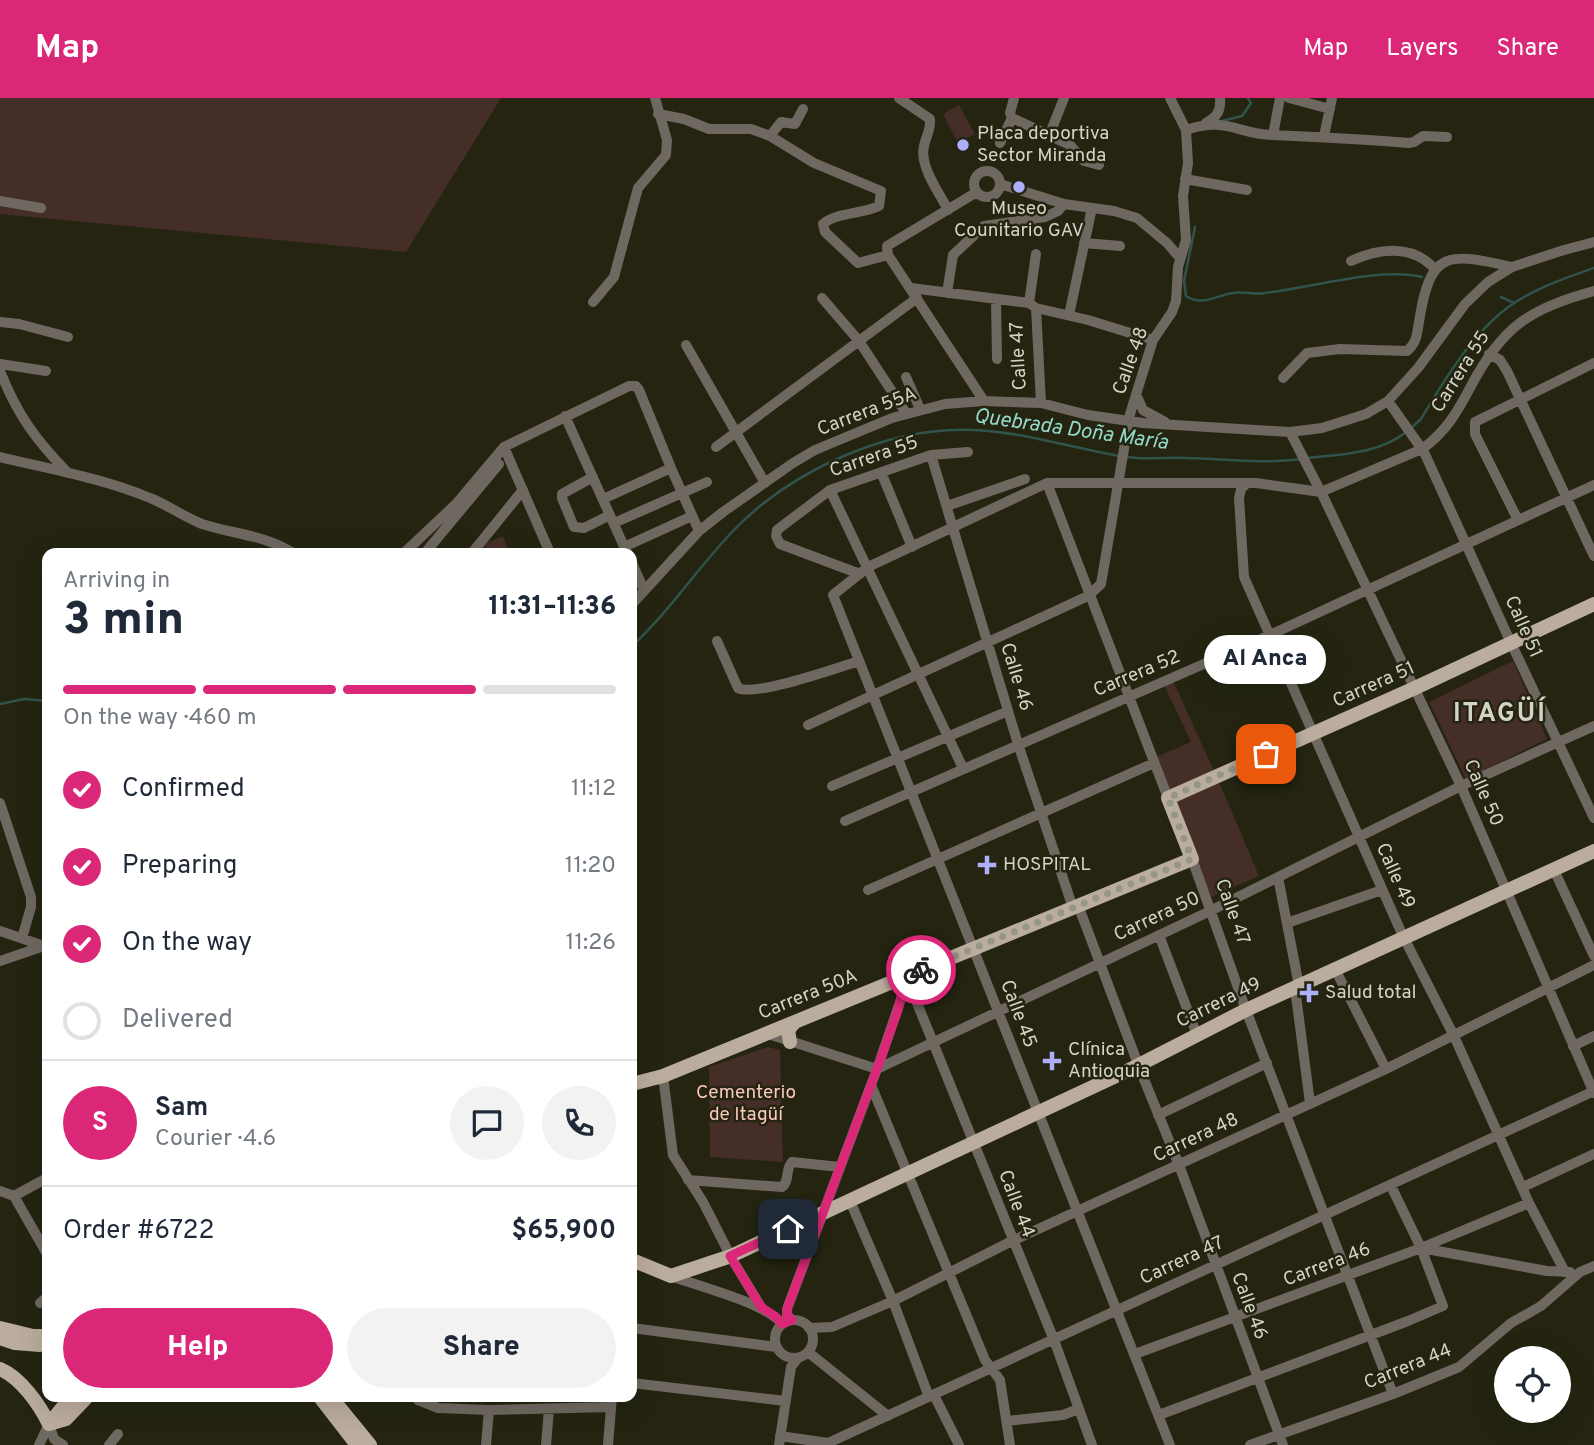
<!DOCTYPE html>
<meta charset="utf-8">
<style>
:root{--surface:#fff;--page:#f2f2f3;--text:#1f2937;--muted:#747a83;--line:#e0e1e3;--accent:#db2777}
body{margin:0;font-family:Overpass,sans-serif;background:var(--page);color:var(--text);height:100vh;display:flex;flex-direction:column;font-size:26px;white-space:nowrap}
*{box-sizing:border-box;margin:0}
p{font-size:23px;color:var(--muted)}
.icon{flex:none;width:38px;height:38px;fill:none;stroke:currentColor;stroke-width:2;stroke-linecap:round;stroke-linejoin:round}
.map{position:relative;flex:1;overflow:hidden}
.panel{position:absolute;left:42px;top:450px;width:595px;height:854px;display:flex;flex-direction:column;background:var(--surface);border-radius:14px;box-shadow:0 7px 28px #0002}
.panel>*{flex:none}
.buttons{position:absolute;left:1494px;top:1248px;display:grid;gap:14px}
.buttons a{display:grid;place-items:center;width:77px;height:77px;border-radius:50%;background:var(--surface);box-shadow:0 7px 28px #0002;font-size:35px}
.pin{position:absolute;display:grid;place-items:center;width:60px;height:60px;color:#fff;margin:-30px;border-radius:14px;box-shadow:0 4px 10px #0006}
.courier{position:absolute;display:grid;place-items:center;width:70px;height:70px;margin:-35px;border:5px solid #db2777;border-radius:50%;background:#fff;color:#222;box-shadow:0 2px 9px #0007}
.bubble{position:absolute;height:49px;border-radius:24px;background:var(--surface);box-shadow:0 7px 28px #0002;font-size:23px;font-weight:800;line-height:49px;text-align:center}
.overview em{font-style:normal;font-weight:800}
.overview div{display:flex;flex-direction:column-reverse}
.overview{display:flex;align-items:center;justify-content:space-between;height:119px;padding:0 21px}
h1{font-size:46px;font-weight:800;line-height:52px}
.bar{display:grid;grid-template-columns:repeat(4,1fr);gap:10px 7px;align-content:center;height:84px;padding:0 21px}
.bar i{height:9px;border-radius:5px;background:var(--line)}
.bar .current{background:var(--accent)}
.bar p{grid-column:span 4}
.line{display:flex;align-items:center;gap:18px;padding:0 21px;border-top:2px solid var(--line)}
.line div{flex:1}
.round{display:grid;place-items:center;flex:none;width:74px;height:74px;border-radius:37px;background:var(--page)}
ol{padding:0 21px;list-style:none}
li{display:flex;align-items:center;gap:21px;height:77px}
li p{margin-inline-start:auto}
li .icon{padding:7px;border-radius:50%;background:var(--accent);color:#fff;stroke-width:4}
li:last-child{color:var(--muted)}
li i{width:38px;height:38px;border:4px solid var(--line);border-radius:50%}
.primary-button{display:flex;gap:14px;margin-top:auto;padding:14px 21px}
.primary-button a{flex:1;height:80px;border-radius:42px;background:var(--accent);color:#fff;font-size:28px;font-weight:800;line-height:80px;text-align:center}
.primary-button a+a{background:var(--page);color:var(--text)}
header{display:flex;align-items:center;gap:42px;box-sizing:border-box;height:98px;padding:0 35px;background:var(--accent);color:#fff}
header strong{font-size:33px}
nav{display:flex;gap:38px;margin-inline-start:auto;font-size:24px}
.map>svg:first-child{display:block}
.green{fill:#452e28}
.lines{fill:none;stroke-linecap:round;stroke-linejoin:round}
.stream{stroke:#30544c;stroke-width:2.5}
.minor{stroke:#6e6860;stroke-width:10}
.major{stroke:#bbad9d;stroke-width:14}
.done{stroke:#969687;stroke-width:7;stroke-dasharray:0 12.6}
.route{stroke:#db2777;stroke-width:9}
.poi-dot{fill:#adaffb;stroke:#242411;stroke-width:2.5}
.labels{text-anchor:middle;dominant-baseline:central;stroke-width:5;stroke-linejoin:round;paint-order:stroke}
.poi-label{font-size:19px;fill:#d3d3c7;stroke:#242411;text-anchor:start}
.street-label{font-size:19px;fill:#d3d3c7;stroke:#242411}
.park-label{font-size:19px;fill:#fac9ba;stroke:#242411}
.water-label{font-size:21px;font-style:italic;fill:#94d9c9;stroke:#242411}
.district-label{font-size:26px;font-weight:bold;letter-spacing:2px;fill:#d3d3c7;stroke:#242411}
</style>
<header>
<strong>Map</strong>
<nav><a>Map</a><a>Layers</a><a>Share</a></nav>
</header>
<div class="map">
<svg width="1594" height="1347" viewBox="0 0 1594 1347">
<rect width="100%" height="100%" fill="#242411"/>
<!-- green -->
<path class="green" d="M0,0H501L406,154L0,116Z
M959,7L975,36L958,45L943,16Z
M503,438L509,455H488L484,446Z
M1513,563L1547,641L1466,681L1429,604Z
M1173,583L1220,686L1259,778L1211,799L1156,659L1191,644L1164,587Z
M768,949L780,952L783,1064L710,1059L709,969Z"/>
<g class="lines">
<!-- stream -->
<path class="stream" d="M1222,23L1242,18L1251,5L1248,0
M1195,129L1184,183L1186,198C1203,209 1216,197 1233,195C1243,193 1255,197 1265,195C1310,190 1380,169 1422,179
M1501,199L1514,205
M1410,331L1421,321C1442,286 1464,249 1494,221C1521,195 1559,182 1594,170
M1127,359C1147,362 1167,359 1187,360C1227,361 1261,366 1302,361
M1308,360C1342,356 1377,356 1405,335
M632,548C670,513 698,469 734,432C792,372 889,328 973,332C1023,334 1072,350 1120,358
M0,606L24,601L47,603"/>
<!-- minor -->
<path class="minor" d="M899,0L930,21C931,32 926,38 924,48C919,68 939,94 948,112
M1014,0L1010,15L1012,20L1070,47L1084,63L1099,67
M1289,0L1330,11
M658,16L684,21L709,31H751L770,38L814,65L881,93L879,108C863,116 834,115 823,126L825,134L858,165L888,157
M1206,25C1217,19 1221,13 1220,0
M1186,32C1226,18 1237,36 1272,37C1318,39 1363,41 1409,45L1414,44L1423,38L1447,39
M1273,37L1280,0
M770,38L781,24L795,26L803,11
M1049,38L1064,0
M1324,38L1332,0
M1000,45L1012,20
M974 86a13 13 0 1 1 26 0a13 13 0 1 1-26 0Z
M1185,81L1247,92
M1000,86L1064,106L1114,113L1137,120L1167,145L1180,160
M977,94L887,148L888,157L984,303
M0,103L41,110
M1084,145L1120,148
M1351,163C1379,150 1412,146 1435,171
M911,190L1029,205L1036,210L1088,222L1153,242
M947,195L953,157L984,128L1045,119L1058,113L1064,106
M822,200L859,243L906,315
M996,202L997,261
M593,204L614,179L638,90L666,57L667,42L655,0
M1029,205L1036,156
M1036,210L1041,305
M1069,217L1092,110
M0,224L19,226L68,239
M686,247L765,385
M1489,256L1500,262L1507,273L1594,458
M0,266L46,273
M0,273C17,316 35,341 67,374
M906,279L920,311
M1283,280L1307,255L1340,251L1407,253C1417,245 1417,235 1419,224C1430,152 1447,154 1512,169
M1136,296L1143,312L1165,324
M1388,303L1424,354L1511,545L1594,720
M565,318L627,455
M1290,334L1323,398L1461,688L1594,995
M504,349L550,455
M716,349L917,200
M931,357L1018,646L1073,810
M0,359C50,371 102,380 150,400C168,407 184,419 202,426C232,436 266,437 293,455
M881,374L912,449
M593,379L562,396V400L574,429L584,430L610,417
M1047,385L1168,700
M1247,385L1241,391L1239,400L1244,479L1402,836L1454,938L1529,1105L1565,1174
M830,392L963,670
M1321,394L1422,351C1446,334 1458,313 1471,288C1502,229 1530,210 1594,193
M603,401L671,370
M947,408L1025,381
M1518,422L1475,336V324L1594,265
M614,425L707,384
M624,449L692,418
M404,455L456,406L504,349L629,288H636L639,292L671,370L699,433
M425,455L499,366
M472,455L523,392
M632,465L644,492
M860,476L780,446L776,438L777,432L830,392L931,357L968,354
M632,506L699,433L723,414L793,365L815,352L892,320L945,306L984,303L1041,305L1088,317L1143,325L1290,334L1322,330L1366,316L1388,303L1418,270L1465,206L1488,184L1512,169L1564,152L1594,144
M717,543L738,590C755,599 837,570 859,563
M808,627L1088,498L1101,486L1130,316L1153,242L1172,214L1176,203L1178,169L1186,142L1183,98L1188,65L1186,32L1170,0
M832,688L1008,613
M0,705L31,799V809L22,840
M845,723L1270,537L1594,387
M1192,761L1246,912L1393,1296
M1554,772L1594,858
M1278,779L1299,888
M868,792L1154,665
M1078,807L1141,974L1179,1067L1283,1347
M1287,825L1382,792
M0,833L47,849
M1159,837L1197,937
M0,863L44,848
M1335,871L1386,971
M906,878L1054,1242L1092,1347
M1295,890L1310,1005
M765,935L877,971L1206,815L1461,688L1594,628
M1573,948L1594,938
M663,978L673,1057L703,1104L732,1161L761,1209
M871,987L985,1262L1000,1282L1010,1347
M1158,1017L1267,965
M688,1082L782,1089C790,1083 785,1071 792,1064L840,1069
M1523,1089L1594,1056
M0,1093L14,1098L47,1156
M14,1098L47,1080
M850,1103L893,1203L929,1299
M1421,1150L1547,1173L1570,1174
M671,1178C698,1188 766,1205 782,1226
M40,1205L47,1199
M792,1222L787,1217V1211L877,971L901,901L906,878
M775 1241a19 19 0 1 1 38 0a19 19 0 1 1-38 0Z
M632,1230L776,1249
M809,1230L832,1229L893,1203L1012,1143L1386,971L1594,867
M808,1254L888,1318
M1135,1256L1421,1150L1529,1105
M632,1285L786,1303
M934,1297L959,1347
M416,1298L418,1302L438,1310L489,1312L611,1309
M1159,1317L1408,1223L1443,1208L1421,1150L1391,1088
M1007,1323L1063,1317L1078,1311
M49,1326L54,1341L63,1347
M780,1338L828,1345L1594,993
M39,1347L49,1326
M109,1347L118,1336
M486,1347L489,1312
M546,1347L549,1311
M608,1347L612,1298
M779,1347L791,1269L798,1260
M1170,1347L833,497L868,469L1047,385H1256L1321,394
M1250,1347L1393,1296L1459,1269L1511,1225L1541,1208L1580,1174L1594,1168"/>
<!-- major -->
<path class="major" d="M790,944L788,932L795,924
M632,986L663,978L1192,761L1168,700L1415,590L1594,506
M632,1162L671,1178L731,1158L1129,972L1246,912L1594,753
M0,1230L33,1238H47
M0,1240L15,1245L40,1247
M0,1271C21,1280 39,1306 49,1326
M319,1298L357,1347
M330,1298L370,1347
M49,1326L66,1321L88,1298
M49,1326L72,1298"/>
</g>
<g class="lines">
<!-- done -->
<path class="done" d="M921,872L1192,761L1168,700L1266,656"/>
<!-- route -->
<path class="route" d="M788,1131L730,1158L761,1209L776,1219L782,1226L792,1222L787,1217V1211L877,971L898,912L906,878L921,872"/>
</g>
<!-- markers -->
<g class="poi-dot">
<circle cx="963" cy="47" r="7"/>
<circle cx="1019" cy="89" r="7"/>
<path d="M983.5 756.5h7v7h7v7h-7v7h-7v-7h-7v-7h7z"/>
<path d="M1305.5 884.5h7v7h7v7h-7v7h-7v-7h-7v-7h7z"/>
<path d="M1048.5 952.5h7v7h7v7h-7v7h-7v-7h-7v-7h7z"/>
</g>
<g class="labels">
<!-- poi labels -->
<g class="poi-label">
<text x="977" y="36">Placa deportiva<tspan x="977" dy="22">Sector Miranda</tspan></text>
<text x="1019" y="111" text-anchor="middle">Museo<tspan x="1019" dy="22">Counitario GAV</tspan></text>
<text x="1003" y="767">HOSPITAL</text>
<text x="1325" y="895">Salud total</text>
<text x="1068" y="952">Clínica<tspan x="1068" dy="22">Antioquia</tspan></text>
</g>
<!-- street labels -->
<g class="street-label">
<text transform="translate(1019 258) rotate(-93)">Calle 47</text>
<text transform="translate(1131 263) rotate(-70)">Calle 48</text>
<text transform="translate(1461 274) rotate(-58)">Carrera 55</text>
<text transform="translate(867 314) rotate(-21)">Carrera 55A</text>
<text transform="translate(874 359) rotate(-19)">Carrera 55</text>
<text transform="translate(1523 529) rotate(66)">Calle 51</text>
<text transform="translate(1137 576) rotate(-23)">Carrera 52</text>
<text transform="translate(1016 579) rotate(73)">Calle 46</text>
<text transform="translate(1374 587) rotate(-24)">Carrera 51</text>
<text transform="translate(1483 695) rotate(66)">Calle 50</text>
<text transform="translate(1395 778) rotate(66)">Calle 49</text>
<text transform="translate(1232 814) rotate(70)">Calle 47</text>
<text transform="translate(1157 819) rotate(-25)">Carrera 50</text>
<text transform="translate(808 897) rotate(-22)">Carrera 50A</text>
<text transform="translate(1219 905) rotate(-26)">Carrera 49</text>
<text transform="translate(1018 916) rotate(69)">Calle 45</text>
<text transform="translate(1196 1040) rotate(-25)">Carrera 48</text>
<text transform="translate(1016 1106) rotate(69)">Calle 44</text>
<text transform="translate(1182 1163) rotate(-25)">Carrera 47</text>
<text transform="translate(1327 1167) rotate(-21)">Carrera 46</text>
<text transform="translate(1249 1208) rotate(69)">Calle 46</text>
<text transform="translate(1408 1269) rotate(-22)">Carrera 44</text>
</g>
<!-- park labels -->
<g class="park-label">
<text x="746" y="995">Cementerio<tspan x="746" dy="22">de Itagüí</tspan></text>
</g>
<!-- water labels -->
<g class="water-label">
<text transform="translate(1071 332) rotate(8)">Quebrada Doña María</text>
</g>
<!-- district labels -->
<g class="district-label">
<text x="1500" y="616">ITAGÜÍ</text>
</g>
</g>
</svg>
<div class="buttons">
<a><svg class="icon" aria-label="locate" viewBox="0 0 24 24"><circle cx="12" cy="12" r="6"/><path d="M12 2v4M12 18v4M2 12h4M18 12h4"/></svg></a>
</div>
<div class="pin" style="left:1266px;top:656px;background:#ea580c"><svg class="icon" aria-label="bag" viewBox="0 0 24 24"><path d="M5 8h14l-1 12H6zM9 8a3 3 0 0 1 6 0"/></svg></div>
<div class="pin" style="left:788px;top:1131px;background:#1f2937"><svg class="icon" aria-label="home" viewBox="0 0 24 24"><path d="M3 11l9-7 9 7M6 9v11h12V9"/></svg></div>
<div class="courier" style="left:921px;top:872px"><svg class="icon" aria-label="bike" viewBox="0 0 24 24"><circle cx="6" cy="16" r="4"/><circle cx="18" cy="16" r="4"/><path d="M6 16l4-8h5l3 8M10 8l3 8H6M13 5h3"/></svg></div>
<div class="bubble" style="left:1204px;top:537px;width:122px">Al Anca</div>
<section class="panel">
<div class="overview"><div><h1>3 min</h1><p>Arriving in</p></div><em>11:31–11:36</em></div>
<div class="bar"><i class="current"></i><i class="current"></i><i class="current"></i><i></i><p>On the way · 460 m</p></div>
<ol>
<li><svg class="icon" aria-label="check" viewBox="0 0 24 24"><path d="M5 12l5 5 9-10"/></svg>Confirmed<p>11:12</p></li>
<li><svg class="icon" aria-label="check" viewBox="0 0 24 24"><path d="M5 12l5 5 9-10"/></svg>Preparing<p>11:20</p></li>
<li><svg class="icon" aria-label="check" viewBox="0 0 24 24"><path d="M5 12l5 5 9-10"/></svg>On the way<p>11:26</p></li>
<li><i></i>Delivered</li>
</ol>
<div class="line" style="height:126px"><b class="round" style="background:var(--accent);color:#fff">S</b><div><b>Sam</b><p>Courier · 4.6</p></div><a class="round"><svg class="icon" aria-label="chat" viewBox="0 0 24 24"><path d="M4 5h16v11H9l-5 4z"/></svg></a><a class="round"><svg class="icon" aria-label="phone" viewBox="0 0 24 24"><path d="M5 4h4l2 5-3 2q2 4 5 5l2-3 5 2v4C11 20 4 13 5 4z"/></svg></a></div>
<div class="line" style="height:91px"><div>Order #6722</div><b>$65,900</b></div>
<div class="primary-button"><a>Help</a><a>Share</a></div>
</section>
</div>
